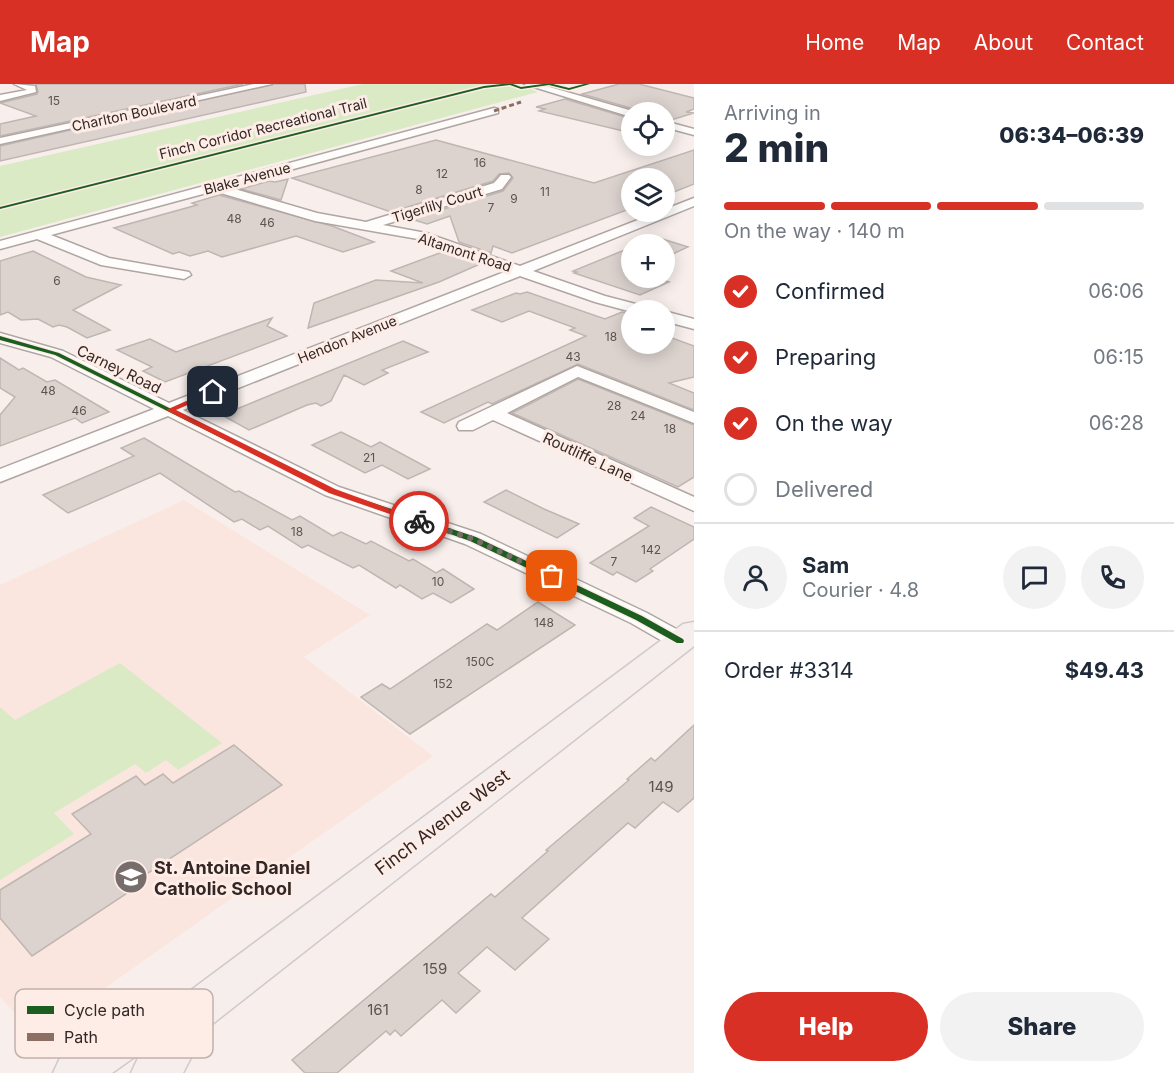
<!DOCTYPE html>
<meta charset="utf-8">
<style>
:root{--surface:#fff;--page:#f2f2f3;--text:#1f2937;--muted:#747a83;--line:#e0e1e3;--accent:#d93025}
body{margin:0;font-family:Inter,sans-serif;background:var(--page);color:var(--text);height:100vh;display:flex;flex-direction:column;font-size:22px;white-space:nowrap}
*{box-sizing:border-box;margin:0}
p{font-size:20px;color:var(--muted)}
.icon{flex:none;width:33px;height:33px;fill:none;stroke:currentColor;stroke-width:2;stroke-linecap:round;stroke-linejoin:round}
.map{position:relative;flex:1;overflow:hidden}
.panel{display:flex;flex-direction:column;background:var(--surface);width:480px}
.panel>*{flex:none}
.buttons{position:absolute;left:621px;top:18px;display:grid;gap:12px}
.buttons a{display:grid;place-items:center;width:54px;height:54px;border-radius:50%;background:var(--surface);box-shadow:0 3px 15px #0003;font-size:30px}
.pin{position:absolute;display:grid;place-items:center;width:51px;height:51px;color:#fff;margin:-26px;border-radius:12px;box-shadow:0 3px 9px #0006}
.courier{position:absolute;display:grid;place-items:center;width:60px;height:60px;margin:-30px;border:4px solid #d93025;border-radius:50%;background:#fff;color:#222;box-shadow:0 2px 8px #0007}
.overview em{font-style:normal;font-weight:800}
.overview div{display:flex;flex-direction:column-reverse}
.overview{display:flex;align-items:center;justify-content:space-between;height:102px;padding:0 30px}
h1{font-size:39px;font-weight:800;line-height:45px}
.bar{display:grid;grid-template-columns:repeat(4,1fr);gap:9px 6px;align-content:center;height:72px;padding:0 30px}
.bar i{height:8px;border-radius:4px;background:var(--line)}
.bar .current{background:var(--accent)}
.bar p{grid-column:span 4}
.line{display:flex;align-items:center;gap:15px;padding:0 30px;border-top:2px solid var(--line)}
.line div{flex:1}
.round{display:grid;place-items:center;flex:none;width:63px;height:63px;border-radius:32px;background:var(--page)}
ol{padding:0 30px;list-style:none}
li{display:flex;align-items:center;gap:18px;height:66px}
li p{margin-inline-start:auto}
li .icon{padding:6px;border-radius:50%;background:var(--accent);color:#fff;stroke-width:4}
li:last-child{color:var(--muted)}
li i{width:33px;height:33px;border:3px solid var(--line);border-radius:50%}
.primary-button{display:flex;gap:12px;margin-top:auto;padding:12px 30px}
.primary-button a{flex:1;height:69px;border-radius:36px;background:var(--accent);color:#fff;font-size:24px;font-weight:800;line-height:69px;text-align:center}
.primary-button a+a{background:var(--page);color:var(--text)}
header{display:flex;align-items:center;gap:36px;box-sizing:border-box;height:84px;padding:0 30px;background:var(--accent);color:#fff}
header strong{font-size:28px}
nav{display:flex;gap:33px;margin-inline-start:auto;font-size:21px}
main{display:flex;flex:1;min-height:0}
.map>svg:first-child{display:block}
.built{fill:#fbe6df}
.green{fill:#d9eac5}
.building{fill:#dcd3cf;stroke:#bfb6b2;stroke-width:1.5}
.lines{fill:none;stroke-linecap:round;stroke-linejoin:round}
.minor-casing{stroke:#afa6a3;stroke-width:3}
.major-casing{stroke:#d0cac8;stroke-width:3}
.minor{fill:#fefdfc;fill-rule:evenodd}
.major{fill:#f5eeec;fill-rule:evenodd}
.quiet{stroke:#8d6e63;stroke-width:3;stroke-dasharray:5 3;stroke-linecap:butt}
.cycleway-casing{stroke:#feece6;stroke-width:3}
.cycleway{fill:#1b5e20;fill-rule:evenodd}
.route{fill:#d93025}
.done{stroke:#776d6a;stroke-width:6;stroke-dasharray:0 10.8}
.labels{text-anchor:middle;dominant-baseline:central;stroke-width:6;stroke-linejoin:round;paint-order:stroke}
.number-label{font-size:12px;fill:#5c524f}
.far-street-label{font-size:14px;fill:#322724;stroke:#feece6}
.street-label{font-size:15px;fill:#322724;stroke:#feece6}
.near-number-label{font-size:15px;fill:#5c524f}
.near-street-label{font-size:18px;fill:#322724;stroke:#feece6}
.near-poi-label{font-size:18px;font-weight:bold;fill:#322724;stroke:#feece6;text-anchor:start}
.key{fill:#feece6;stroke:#c1b1ac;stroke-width:1.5}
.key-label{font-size:16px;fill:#322724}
</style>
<header>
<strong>Map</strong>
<nav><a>Home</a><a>Map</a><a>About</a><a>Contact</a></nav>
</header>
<main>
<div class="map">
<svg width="694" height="989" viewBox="0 0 694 989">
<rect width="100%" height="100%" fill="#f8efec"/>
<!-- built -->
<path class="built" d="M184,416L370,531L304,573L433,672L36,953L0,913V501Z"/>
<!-- green -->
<path class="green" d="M363,0H518L538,8L0,153V82Z
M120,579L222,659L178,686L166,676L146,689L135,680L54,729L74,750L0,796V623L15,636Z"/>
<!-- building -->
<path class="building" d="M36,0H243L0,52V40L36,32L0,19L37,10L38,8Z
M274,0H305L306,8L0,77V62Z
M619,0H639L694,14V25L686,28L694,29L671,36L664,35V28H638L637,26L582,10Z
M565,15L632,35V49L539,27L545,25L536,23Z
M436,56L594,99L694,66V100L664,112V94H632V124L512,169L493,162L491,169L459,158L450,132L427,140L411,135L503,107L513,94L509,89L499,90L493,97L391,128L292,94Z
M288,95L281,116L241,105L269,97L275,98Z
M219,111L332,142L374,158L343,168L296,152L222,173L208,167L190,172L179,168L173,170L114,144L197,121L192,119Z
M656,153L688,163L664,174V160H638Z
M632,163V194H656L669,198L640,211L574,189L577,188L573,187Z
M33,167L86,193L121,201L73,226L110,246L87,254L67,243L59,241L53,243L38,235L21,236L8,228L0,231V177Z
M445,167L480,180L439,198L308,244L314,219L376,196L423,199L391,187Z
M527,208L605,235L622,228L632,230V260H664V251L694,262V293L669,299L694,309V326L578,280L492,320L488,318L444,339L421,328L586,252L570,246L575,244L529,227L502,238L472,226L516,209L520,210Z
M272,234L267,242L287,252L165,298L143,287L152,283L117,266L150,255L176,268Z
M403,257L428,268L382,286L388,289L364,301L344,291L331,317L321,322L316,319L307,321L249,346L222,331Z
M0,274L19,286L23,284L47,298L55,296L109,328L82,339L75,334L0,362V331L15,313L0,304Z
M578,295L694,341V393L678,403L512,329Z
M341,348L371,363L380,358L430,385L408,395L382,381L365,389L312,361Z
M144,354L235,408L239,407L292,436L300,432L333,452L341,448L366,460L371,457L409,477L413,475L436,489L443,485L474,505L451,519L433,509L422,515L400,501L396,504L359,481L353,484L308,461L302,464L268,442L260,446L242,435L234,438L160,389L68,429L43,411L134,372L121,364Z
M506,406L544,425L579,440L557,454L484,418Z
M651,423L694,443V455L650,485L653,487L636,498L617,488L613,491L590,479L649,442L634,434Z
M538,518L575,541L410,650L361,613L382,600L390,605L487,540L497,546Z
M694,641V714L678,728L663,718L635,744L628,739L522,834L549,855L515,886L487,863L458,889L480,907L456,929L442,916L401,952L395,946L390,951L386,947L337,989H305L292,976L491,810L495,813L548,767L546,766L629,696L627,695L651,674L655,677Z
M234,661L282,701L125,804L129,808L32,872L0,834V806L91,750L72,730L136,692L145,701L163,690L173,699Z"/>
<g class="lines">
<!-- minor casing -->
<g class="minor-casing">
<path id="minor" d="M14,0L35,2L36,8L0,17V11L27,6Z
M254,0H272L0,60V54Z
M524,0H539L636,28H632V33L628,32Z
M494,24L498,25V29L228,103L317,129L366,138L494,99L501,91H509L511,93L502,105L383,141L426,149L520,182L694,114V122L533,187L605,212L647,223L649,226L632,228L595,218L520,192L183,326L339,403L481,450L647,529L689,552L692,557L689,562L680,565L671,562L631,539L465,460L325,411L168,332L0,398V385L154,325L51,273L0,259V249L63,267L169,319L507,187L418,155L315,137L214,107L51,151L109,174L189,188L191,191L184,195L101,181L37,155L0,165V157Z
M664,37L694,45V51L664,43Z
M664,227L694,235V245L664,237Z
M577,282L694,328V339L578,293L507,329L694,413V427L493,336L473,346H459L457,342L459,338Z"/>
</g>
<!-- major casing -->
<g class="major-casing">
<path id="major" d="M694,538V562L206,945L183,989H131L138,974L150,962L112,989H53L60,974L119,932L179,915L683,540Z"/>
</g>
<!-- minor -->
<use href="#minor" class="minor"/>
<!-- major -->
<use href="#major" class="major"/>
<!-- quiet -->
<path class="quiet" d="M494,27L521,18"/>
<!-- cycleway casing -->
<g class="cycleway-casing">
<path id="cycleway" d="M502,0H513L521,3L543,0H553L569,4L584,0H590L569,6L549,1L521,5L510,1L484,4L0,125V123L484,2Z
M0,252L59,269L334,406L476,453L642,532L683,555L684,557L683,559H677L636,536L470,457L330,408L55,271L0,256Z"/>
</g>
<!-- cycleway -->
<use href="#cycleway" class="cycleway"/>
</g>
<!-- route -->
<path class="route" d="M211,306L217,308L176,326L335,405L423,437L416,439L329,409L166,326Z"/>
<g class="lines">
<!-- done -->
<path class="done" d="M419,437L473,455L552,492"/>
</g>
<!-- icons -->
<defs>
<g id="school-disc" transform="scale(1.725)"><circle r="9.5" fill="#776d6a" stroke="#feece6"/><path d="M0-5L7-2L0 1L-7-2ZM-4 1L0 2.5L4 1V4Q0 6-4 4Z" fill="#fff"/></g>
</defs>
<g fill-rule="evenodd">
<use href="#school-disc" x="131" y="793"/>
</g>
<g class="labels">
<!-- number labels -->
<g class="number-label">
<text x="54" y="16">15</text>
<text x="480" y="78">16</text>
<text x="442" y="89">12</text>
<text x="419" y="105">8</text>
<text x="545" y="107">11</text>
<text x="514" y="114">9</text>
<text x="491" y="123">7</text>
<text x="234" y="134">48</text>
<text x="267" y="138">46</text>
<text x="57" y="196">6</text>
<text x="611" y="252">18</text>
<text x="573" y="272">43</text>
<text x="48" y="306">48</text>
<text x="614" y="321">28</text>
<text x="79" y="326">46</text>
<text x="638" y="331">24</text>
<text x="670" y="344">18</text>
<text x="369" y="373">21</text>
<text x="297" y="447">18</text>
<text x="651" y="465">142</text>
<text x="614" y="477">7</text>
<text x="438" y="497">10</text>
<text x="544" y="538">148</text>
<text x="480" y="577">150C</text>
<text x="443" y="599">152</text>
</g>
<!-- far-street labels -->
<g class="far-street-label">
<text transform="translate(134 29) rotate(-12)">Charlton Boulevard</text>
<text transform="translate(263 44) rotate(-14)">Finch Corridor Recreational Trail</text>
<text transform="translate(247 94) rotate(-15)">Blake Avenue</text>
<text transform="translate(437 120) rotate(-17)">Tigerlily Court</text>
<text transform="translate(465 168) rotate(18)">Altamont Road</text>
<text transform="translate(347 255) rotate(-22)">Hendon Avenue</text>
</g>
<!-- street labels -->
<g class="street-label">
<text transform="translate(119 285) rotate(26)">Carney Road</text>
<text transform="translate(588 373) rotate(25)">Routliffe Lane</text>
</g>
<!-- near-number labels -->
<g class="near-number-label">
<text x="661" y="702">149</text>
<text x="435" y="884">159</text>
<text x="378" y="925">161</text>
</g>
<!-- near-street labels -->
<g class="near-street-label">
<text transform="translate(442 738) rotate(-37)">Finch Avenue West</text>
</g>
<!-- near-poi labels -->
<g class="near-poi-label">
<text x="154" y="783">St. Antoine Daniel<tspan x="154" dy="21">Catholic School</tspan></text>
</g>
</g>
<!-- legend -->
<rect x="15" y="905" width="198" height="69" rx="9" class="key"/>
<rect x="27" y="922" width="27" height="8" fill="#1b5e20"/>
<rect x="27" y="949" width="27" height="8" fill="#8d6e63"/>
<g class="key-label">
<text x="64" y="932">Cycle path</text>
<text x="64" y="959">Path</text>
</g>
</svg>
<div class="buttons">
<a><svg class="icon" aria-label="locate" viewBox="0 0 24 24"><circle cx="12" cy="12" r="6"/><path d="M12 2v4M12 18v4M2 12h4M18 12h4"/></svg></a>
<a><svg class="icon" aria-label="layers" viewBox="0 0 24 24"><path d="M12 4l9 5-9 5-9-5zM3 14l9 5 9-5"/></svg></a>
<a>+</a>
<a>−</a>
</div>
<div class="pin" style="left:552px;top:492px;background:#ea580c"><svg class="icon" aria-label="bag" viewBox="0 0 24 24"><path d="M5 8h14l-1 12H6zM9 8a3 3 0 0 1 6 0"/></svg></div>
<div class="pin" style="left:213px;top:308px;background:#1f2937"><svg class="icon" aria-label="home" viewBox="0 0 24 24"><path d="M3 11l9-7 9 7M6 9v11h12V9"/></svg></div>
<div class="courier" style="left:419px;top:437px"><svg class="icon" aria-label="bike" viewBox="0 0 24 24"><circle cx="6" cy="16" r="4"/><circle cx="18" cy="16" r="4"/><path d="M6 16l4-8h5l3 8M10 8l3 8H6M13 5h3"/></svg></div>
</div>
<section class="panel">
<div class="overview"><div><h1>2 min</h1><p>Arriving in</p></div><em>06:34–06:39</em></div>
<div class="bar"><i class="current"></i><i class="current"></i><i class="current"></i><i></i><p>On the way · 140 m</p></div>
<ol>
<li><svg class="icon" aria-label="check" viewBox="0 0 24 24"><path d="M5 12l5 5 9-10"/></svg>Confirmed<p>06:06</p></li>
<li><svg class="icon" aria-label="check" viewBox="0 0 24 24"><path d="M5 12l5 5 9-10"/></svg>Preparing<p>06:15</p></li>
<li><svg class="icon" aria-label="check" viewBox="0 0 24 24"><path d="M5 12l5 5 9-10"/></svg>On the way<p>06:28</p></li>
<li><i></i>Delivered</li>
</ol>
<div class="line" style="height:108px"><a class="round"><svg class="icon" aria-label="person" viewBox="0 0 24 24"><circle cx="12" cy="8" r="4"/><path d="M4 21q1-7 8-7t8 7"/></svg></a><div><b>Sam</b><p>Courier · 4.8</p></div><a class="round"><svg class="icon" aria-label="chat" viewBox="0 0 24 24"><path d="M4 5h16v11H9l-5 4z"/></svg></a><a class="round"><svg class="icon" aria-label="phone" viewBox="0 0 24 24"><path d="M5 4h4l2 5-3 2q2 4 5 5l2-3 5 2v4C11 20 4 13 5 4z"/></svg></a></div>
<div class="line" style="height:78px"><div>Order #3314</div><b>$49.43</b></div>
<div class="primary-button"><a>Help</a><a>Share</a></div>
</section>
</main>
